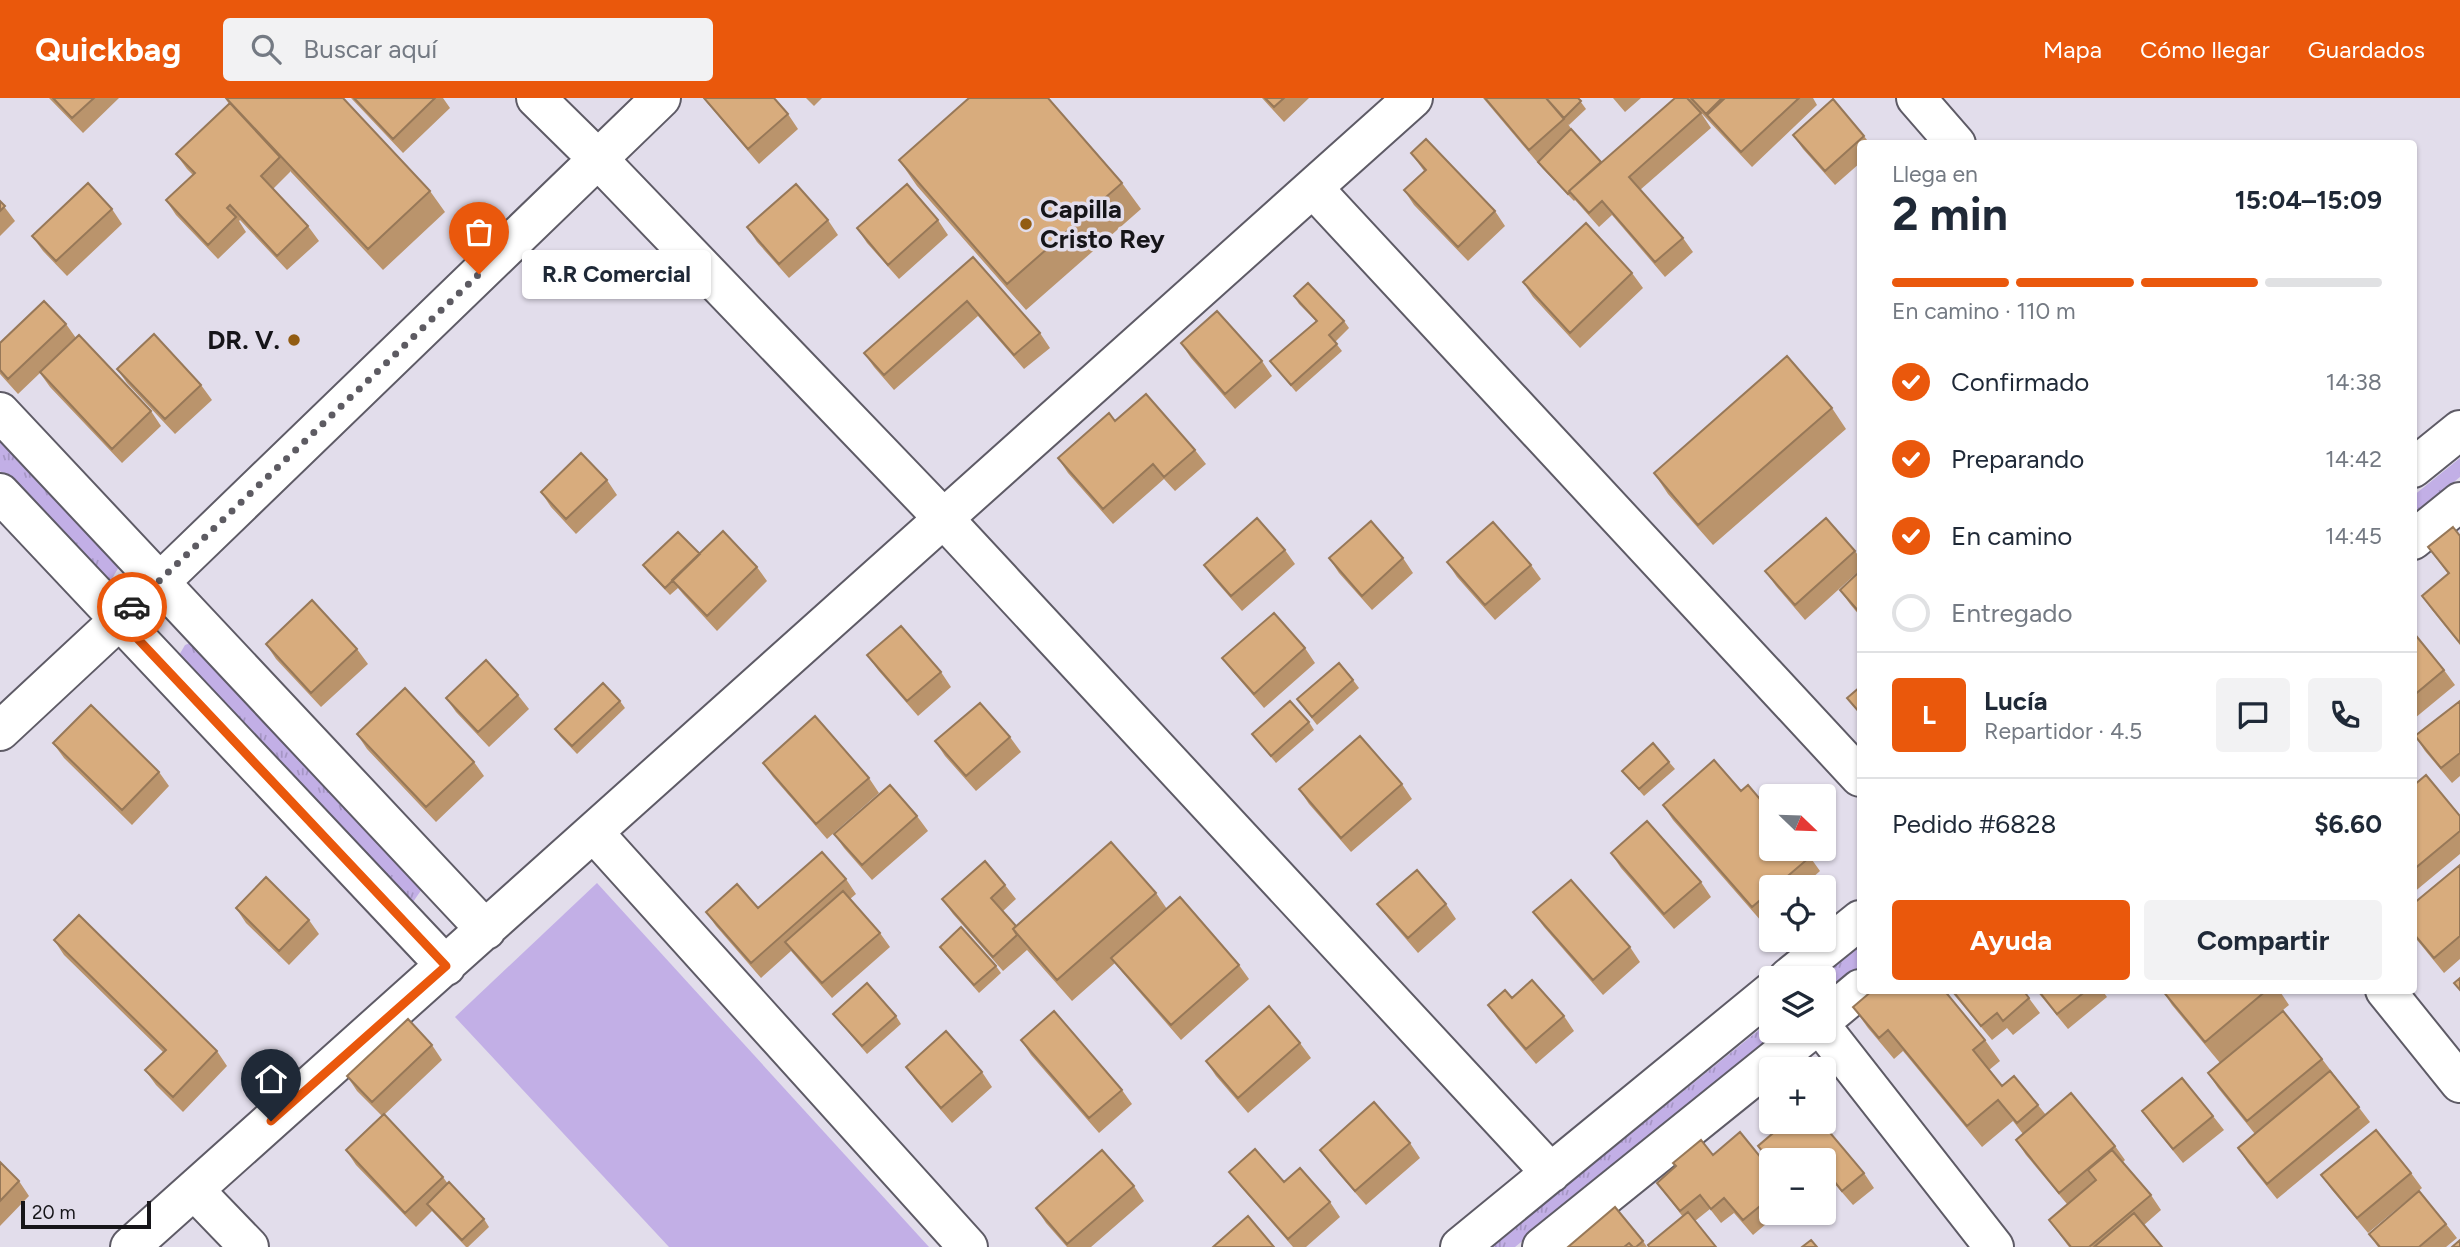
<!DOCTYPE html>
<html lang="es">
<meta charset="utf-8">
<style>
:root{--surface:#fff;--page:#f2f2f3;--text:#1f2937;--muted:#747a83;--line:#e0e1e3;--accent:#ea580c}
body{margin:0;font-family:Figtree,sans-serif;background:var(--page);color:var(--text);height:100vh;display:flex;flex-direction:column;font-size:26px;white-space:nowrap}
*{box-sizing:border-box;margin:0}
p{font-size:23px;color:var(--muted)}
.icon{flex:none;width:38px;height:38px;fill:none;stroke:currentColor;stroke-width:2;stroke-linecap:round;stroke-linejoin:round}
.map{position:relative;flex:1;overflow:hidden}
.details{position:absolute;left:1857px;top:42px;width:560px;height:854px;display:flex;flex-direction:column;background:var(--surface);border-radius:7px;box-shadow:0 2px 5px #0004}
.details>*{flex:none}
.needle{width:46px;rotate:113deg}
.tools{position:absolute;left:1759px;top:686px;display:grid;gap:14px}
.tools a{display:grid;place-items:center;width:77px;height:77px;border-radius:7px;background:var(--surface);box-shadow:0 2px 5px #0004;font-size:35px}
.scale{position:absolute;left:21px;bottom:18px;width:130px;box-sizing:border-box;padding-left:7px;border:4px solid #161519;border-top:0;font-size:19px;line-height:24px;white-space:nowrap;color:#161519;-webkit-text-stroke:5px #e2ddeb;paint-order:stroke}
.pin{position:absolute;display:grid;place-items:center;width:60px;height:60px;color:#fff;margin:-72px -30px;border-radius:50% 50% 50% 0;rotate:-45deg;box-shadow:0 0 7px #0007}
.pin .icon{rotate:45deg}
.courier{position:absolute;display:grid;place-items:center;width:70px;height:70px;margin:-35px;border:5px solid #ea580c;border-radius:50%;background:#fff;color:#222;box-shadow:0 2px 9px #0007}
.bubble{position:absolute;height:49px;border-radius:7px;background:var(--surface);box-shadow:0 2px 5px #0004;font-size:23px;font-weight:700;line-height:49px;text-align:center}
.head em{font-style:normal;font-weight:700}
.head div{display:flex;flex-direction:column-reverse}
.head{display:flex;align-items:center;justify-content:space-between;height:119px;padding:0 35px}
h1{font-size:46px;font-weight:700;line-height:52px}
.bar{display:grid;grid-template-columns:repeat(4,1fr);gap:10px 7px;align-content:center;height:84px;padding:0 35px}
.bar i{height:9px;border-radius:5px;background:var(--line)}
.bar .current{background:var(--accent)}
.bar p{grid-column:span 4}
.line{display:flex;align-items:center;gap:18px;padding:0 35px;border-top:2px solid var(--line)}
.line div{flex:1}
.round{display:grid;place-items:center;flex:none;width:74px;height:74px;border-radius:7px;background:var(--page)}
ol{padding:0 35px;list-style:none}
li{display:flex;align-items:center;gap:21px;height:77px}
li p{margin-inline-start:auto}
li .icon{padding:7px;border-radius:50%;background:var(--accent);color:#fff;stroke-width:4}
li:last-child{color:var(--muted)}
li i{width:38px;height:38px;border:4px solid var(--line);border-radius:50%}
.cta{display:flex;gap:14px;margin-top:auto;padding:14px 35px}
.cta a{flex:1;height:80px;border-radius:7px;background:var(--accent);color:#fff;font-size:28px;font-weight:700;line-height:80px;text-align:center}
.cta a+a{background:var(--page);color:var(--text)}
header{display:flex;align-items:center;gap:42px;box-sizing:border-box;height:98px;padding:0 35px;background:var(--accent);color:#fff}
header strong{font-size:33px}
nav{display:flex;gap:38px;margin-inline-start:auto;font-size:24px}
.search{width:490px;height:63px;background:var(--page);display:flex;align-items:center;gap:18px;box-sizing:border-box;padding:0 24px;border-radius:7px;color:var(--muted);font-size:26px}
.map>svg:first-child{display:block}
.grass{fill:url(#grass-tufts)}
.park{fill:#c2afe6}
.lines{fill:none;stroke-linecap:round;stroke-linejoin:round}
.minor-casing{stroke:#5e5b66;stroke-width:42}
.minor{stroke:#fff;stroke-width:38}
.wall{fill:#ba946c}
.building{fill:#d8ac7d;stroke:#977858;stroke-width:2}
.done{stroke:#5d5b62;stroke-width:7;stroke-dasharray:0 12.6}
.route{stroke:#ea580c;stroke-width:9}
.poi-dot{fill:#925c12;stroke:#e2ddeb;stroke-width:2.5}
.labels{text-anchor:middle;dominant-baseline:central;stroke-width:7;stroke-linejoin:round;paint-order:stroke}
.poi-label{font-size:26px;font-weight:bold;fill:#161519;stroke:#e2ddeb;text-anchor:start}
</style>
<header>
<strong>Quickbag</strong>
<div class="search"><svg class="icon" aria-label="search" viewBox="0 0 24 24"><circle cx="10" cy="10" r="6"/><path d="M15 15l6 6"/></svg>Buscar aquí</div>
<nav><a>Mapa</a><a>Cómo llegar</a><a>Guardados</a></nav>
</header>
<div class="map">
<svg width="2460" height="1149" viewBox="0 0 2460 1149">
<defs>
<pattern id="grass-tufts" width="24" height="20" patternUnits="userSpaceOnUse" patternTransform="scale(1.75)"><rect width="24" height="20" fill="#c2afe6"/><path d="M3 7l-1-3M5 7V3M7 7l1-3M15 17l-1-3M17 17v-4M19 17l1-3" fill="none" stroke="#a696c5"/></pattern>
</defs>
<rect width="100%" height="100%" fill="#e2ddeb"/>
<!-- grass -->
<path class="grass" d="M0,339L117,463L119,469L111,482L100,480L0,373Z
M2460,360V379L2413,417V398Z
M190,545L195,547L422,791L413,804H407L178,559L185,547Z
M1860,848V868L1840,884L1832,883L1829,879L1830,872Z
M1765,927L1773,933L1771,940L1515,1149H1491Z"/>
<!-- park -->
<path class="park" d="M597,785L929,1149H669L455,919Z"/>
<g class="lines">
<!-- minor casing -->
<g class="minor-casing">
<path id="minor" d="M536,0L598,61L944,421L1551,1075
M1916,0L1956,46
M1313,90L1860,679
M0,314L486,832
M2413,370L2460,332
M0,395L446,868
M2413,442L2460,404
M0,633L160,484L661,0
M594,735L968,1149
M1788,880L1860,822
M2385,892L2460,985
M1824,921L1860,891
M1824,932L1994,1149
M194,1092L249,1149
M130,1149L1413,0
M1460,1149L1771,894
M1542,1149L1810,933"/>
</g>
<!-- minor -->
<use href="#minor" class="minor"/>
</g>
<!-- wall -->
<path class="wall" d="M49,0H119L83,35Z
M225,0H343L430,93L445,114L383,172L290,73V74L273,91L308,128L319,143L287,172L240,122L239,123L246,134L218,161L176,117L166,102L193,77L187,71L176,56L229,6Z
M351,0H443L450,10L403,55Z
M703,0H774L788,16L798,31L759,66Z
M806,0H822L814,8Z
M1262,0H1309L1284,24Z
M1483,0H1578L1586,11L1569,27L1568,26L1574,35L1602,64L1675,0H1813L1817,7L1752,69L1690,3L1701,15L1711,30L1640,92L1683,140L1693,154L1665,179L1612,117L1599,129L1575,102L1574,103L1543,71Z
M1613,0H1641L1625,14Z
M1793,37L1864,38L1870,46H1860V65L1835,87L1803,51Z
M1411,55L1495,113L1505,128L1468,163L1414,107L1404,92L1424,73Z
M899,62L1122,85L1141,111L1026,212L917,88Z
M0,103L15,123L0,138Z
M112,111L122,126L67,178L43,153L32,138Z
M828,122L838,137L789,180L757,144L747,129Z
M938,122L948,137L899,181L867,145L857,130Z
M973,159L1040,235L1050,250L1024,271L978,218L894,292L874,269L864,255Z
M1632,175L1643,190L1580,250L1533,199L1523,184Z
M1294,198L1344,223L1349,230L1335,244L1342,253L1296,294L1270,263L1316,223L1299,206Z
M66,226L76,240L151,313L161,328L122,365L50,289L40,275L18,296L0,276V245Z
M1181,245L1262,263L1272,278L1235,311L1191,260Z
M117,271L201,287L212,302L175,336L127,285Z
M1832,310L1846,331L1713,447L1668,396L1654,375Z
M1115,323L1195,352L1206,366L1175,393L1164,381L1113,426L1068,375L1058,360Z
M607,382L617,397L576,436L551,409L541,394Z
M2460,438V547L2432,512L2422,498L2448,476L2428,449Z
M1285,452L1295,466L1242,513L1214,481L1204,467Z
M1855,453L1860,460V472L1805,522L1776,488L1765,473Z
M700,456L757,469L767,483L717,533L683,496L678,490L670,497L648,474L643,467Z
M1329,460H1403L1413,475L1372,512L1339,475Z
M1447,464L1531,467L1541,481L1495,522L1457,479Z
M1860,473V518L1850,506L1840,492Z
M2413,534L2444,572L2455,587L2415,620L2413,618Z
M266,546L357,551L368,566L321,609L276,561Z
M1305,550L1315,565L1264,610L1233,574L1222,560Z
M867,557L941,574L951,589L918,618L878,572Z
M1353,582L1359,590L1317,627L1297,601Z
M518,597L529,611L489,649L456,614L446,600Z
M620,603L625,610L577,656L560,638L555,631Z
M2460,603V678L2452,685L2425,653L2415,638Z
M1309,624L1314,632L1276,665L1252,636Z
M357,636L474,664L484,678L436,724L367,651Z
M1010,639L1021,654L976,693L945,658L935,643Z
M53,645L159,674L169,688L132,727L64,660Z
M1669,664L1675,671L1644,698L1622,673Z
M763,665L869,680L879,695L827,741L773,679Z
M1402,686L1412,701L1351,754L1309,706L1299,691Z
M2413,688L2460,718V756L2413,795Z
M1741,693L1810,759L1820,773L1802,789H1771V816L1762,824L1673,722L1663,707Z
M917,718L928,733L872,782L844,750L834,736Z
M1611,755L1701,784L1711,799L1674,831L1621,770Z
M2460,767V861L2444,875L2413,837V806Z
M846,781L856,796L850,801L880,835L890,849L832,900L791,853L761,880L716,828L706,814L758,810Z
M1005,787L1016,801L1003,813L1016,828L1156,795L1167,811L1239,867L1249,881L1181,942L1122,874L1115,865L1072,903L1027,852L1003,873L953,816L942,801Z
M1377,806H1446L1456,821L1418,855L1388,820Z
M236,810L309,822L319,836L289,867L246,825Z
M1533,814L1630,849L1640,864L1603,897L1544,829Z
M54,842L217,953L227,968L183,1014L156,987L145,972L163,954L64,857Z
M940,849L996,868L1001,875L979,895L945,856Z
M1950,892H2023L2040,915L2013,937L2007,930L1992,942Z
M2036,892H2102L2107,899L2068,931Z
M2162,892H2279L2289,907L2238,950L2322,961L2370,1024L2277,1101L2248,1065L2238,1050L2255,1036L2218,990L2208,975L2220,965L2172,907Z
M1512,900L1564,918L1574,933L1536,966L1498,921L1488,907Z
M1853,909L1985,942L2000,963L1989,972L2002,988L2038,1007L2046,1017L2115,1048L2125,1062L2123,1064L2151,1097L2161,1112L2144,1127L2162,1149H2069L2049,1122L2067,1106L2026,1057L2016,1042L2023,1036L2013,1023L1982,1049L1903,953L1894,961L1868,930Z
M833,916L896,918L901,926L867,956Z
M1021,942L1122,992L1132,1006L1099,1035L1031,957Z
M1300,945L1311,960L1248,1015L1216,978L1206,963Z
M432,947L442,962L384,1017L443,1079L448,1086L484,1121L489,1129L468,1149H466L432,1113L416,1129L356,1067L346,1052L382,1018L357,993L347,978Z
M906,969L982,974L992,989L952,1025L916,983Z
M2142,1013L2213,1018L2224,1032L2183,1065L2152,1027Z
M1786,1024H1821L1864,1075L1874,1090L1853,1107L1833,1084L1824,1092V1062H1771V1066L1758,1048Z
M1410,1045L1420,1060L1366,1107L1330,1066L1320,1052Z
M1713,1057L1771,1072V1115H1779L1753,1137L1734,1115L1721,1125L1710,1111L1695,1123L1683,1119L1657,1085L1676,1069L1673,1065Z
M0,1064L19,1083L29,1098L0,1128Z
M1229,1074L1284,1084L1330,1104L1340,1119L1306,1149H1293L1240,1088Z
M2411,1075L2422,1090L2368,1135L2332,1092L2321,1077Z
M1134,1088L1144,1103L1091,1149H1067L1046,1125L1036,1110Z
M2446,1126L2457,1140L2446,1149H2378L2369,1136Z
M1643,1143L1647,1149H1568Z"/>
<!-- building -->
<path class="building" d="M53,0H94L72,20Z
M226,0H343L430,93L368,151Z
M354,0H435L393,41Z
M704,0H774L788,16L748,51Z
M969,0H1048L1122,85L1007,186L899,62Z
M1265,0H1284L1274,9Z
M1485,0H1546L1564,21L1529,52Z
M1546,0H1578L1581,3L1564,20Z
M1675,0H1687L1701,15L1629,79L1683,140L1655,164L1602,103L1589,115L1569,93Z
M1691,0H1722L1706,16Z
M1725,0H1799L1741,54L1707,17Z
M1833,1L1864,38L1825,73L1793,37Z
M230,5L280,59L261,78L308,128L277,158L230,107L227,110L236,119L208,147L166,102L195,75L176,56Z
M1571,31L1601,64L1569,93L1570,94L1568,96L1538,64Z
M1426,41L1495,113L1458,149L1404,92L1426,72L1411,55Z
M88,85L112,111L56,163L32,138Z
M796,86L828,122L779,166L747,129Z
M907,86L938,122L888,167L857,130Z
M0,103L5,108L0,113Z
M1586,125L1632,175L1570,235L1523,184Z
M973,159L1040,235L1014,257L967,203L884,277L864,255Z
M1308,185L1344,223L1329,237L1337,246L1291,287L1270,263L1317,223L1294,198Z
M44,203L66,226L8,281L0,272V245Z
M1217,213L1262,263L1225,296L1181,245Z
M154,236L201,287L165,321L117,271Z
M79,237L151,313L112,351L40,274Z
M1787,258L1832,310L1698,427L1654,375Z
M1146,296L1195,352L1164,379L1153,366L1103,411L1058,360L1109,315L1115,323Z
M581,355L607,382L566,421L541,394Z
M1257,420L1285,452L1231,498L1204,467Z
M1826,420L1855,453L1795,507L1765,473Z
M1371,423L1403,460L1362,498L1329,460Z
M1493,424L1531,467L1485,507L1447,464Z
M2453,429L2460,438V545L2422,498L2449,475L2428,449Z
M723,433L757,469L707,518L672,482Z
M678,434L700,456L665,490L643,467Z
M1860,473V515L1840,492Z
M312,502L357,551L311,595L266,546Z
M1274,515L1305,550L1254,596L1222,560Z
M901,528L941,574L907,603L867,557Z
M2413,534L2444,572L2413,598Z
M486,562L518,597L478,634L446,600Z
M1339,565L1353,582L1312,619L1297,601Z
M603,585L620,603L572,648L555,631Z
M1860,589V615L1847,600Z
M405,590L474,664L426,709L357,636Z
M1290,603L1309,624L1271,658L1252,636Z
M2460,603V655L2441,670L2415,638Z
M980,605L1010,639L966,678L935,643Z
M91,607L159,674L122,712L53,645Z
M815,618L869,680L816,726L763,665Z
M1360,638L1402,686L1341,740L1299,691Z
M1653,645L1669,664L1639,691L1622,673Z
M1714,662L1741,693L1748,687L1771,714V751H1803L1810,759L1775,789H1771V793L1752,809L1663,707Z
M2426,677L2460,718V733L2413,772V688Z
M890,687L917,718L862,767L834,736Z
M1647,723L1701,784L1664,816L1611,755Z
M1111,744L1156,795L1057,882L1013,831Z
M822,754L846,781L751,865L706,814L737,786L758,810Z
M985,763L1005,787L991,800L1016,828L1013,831L1017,837L993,859L942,801Z
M2460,767V838L2434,860L2413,835V806Z
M1417,772L1446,806L1408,840L1377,806Z
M266,779L309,822L279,853L236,810Z
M1571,782L1630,849L1593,882L1533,814Z
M843,793L880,835L822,885L785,844Z
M1180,799L1239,867L1171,927L1111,860Z
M79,817L217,953L173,999L145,972L166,952L54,842Z
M961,829L996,868L974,887L940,849Z
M2460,880V892L2454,885Z
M1532,882L1564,918L1526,951L1488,907L1505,892L1512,900Z
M867,885L896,918L862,948L833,916Z
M1873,892H1944L1985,942L1973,952L2002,988L2014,978L2038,1007L2017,1025L1998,1002L1967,1028L1888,932L1879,940L1853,909Z
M1952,892H2023L2029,900L2003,923L1997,915L1981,928Z
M2038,892H2087L2057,916Z
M2162,892H2267L2205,944Z
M1269,908L1300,945L1238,1000L1206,963Z
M1054,913L1122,992L1089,1020L1021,942Z
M2283,913L2322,961L2247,1023L2208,975Z
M408,921L432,947L372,1004L347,978Z
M946,933L982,974L941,1010L906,969Z
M2330,973L2359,1009L2267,1086L2238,1050Z
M2182,980L2213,1018L2173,1051L2142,1013Z
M2071,995L2115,1048L2059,1095L2016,1042Z
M1374,1004L1410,1045L1355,1093L1320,1052Z
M384,1016L443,1079L405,1115L346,1052Z
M1786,1024H1821L1864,1075L1842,1093L1824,1070V1062H1771V1064L1758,1048Z
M2376,1032L2411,1075L2357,1120L2321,1077Z
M1740,1034L1771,1072V1099L1743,1122L1724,1100L1711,1111L1700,1097L1680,1113L1657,1085L1676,1068L1673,1065L1701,1042L1713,1057Z
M1255,1051L1284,1084L1300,1070L1330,1104L1288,1141L1229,1074Z
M1102,1052L1134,1088L1067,1146L1036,1110Z
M2112,1052L2151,1097L2089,1149H2071L2049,1122L2096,1082L2088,1072Z
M0,1064L19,1083L0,1103Z
M449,1084L484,1121L462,1142L427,1106Z
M2419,1093L2446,1126L2419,1149H2380L2369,1136Z
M1615,1109L1643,1143L1636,1149H1633L1629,1145L1624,1149H1568Z
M1688,1114L1716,1149H1649L1648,1147Z
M2134,1115L2162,1149H2094Z
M1248,1118L1274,1149H1213Z
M1811,1142L1817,1149H1802Z
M2460,1142V1149H2452Z
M1629,1145L1633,1149H1624Z"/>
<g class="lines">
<!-- done -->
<path class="done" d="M132,509L479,176"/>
<!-- route -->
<path class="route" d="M132,509L120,522L446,868L271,1023"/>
</g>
<!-- markers -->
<g class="poi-dot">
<circle cx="1026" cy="126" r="7"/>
<circle cx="294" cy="242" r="7"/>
</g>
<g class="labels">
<!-- poi labels -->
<g class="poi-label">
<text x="1040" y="111">Capilla<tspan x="1040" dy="30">Cristo Rey</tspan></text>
<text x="280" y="242" text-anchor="end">DR. V.</text>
</g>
</g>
</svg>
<div class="tools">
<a><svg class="needle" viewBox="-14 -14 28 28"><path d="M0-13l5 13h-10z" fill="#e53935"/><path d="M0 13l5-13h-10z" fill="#747a83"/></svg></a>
<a><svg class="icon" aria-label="locate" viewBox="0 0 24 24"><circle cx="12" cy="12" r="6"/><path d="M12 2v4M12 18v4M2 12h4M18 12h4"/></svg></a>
<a><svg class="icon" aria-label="layers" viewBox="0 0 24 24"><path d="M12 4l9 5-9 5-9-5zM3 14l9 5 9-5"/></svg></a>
<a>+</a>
<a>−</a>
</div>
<div class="scale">20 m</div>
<div class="pin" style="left:479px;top:176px;background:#ea580c"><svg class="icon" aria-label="bag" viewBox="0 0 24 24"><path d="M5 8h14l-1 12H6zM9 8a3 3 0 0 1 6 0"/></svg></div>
<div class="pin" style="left:271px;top:1023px;background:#1f2937"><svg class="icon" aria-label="home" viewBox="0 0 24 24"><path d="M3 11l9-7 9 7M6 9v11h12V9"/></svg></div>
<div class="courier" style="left:132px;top:509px"><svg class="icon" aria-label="car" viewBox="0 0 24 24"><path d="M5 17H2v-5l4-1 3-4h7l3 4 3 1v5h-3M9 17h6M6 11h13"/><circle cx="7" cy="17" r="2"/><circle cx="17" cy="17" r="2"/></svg></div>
<div class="bubble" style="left:522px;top:152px;width:189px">R.R Comercial</div>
<section class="details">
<div class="head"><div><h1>2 min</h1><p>Llega en</p></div><em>15:04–15:09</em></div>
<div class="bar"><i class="current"></i><i class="current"></i><i class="current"></i><i></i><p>En camino · 110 m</p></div>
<ol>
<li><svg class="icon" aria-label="check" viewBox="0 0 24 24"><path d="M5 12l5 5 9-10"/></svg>Confirmado<p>14:38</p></li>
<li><svg class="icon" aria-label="check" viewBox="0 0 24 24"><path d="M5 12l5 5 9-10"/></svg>Preparando<p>14:42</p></li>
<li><svg class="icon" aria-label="check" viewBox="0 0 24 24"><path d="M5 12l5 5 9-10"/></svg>En camino<p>14:45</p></li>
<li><i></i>Entregado</li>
</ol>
<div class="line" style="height:126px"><b class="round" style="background:var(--accent);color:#fff">L</b><div><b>Lucía</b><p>Repartidor · 4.5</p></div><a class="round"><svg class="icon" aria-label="chat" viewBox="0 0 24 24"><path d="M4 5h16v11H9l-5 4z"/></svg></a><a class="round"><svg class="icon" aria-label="phone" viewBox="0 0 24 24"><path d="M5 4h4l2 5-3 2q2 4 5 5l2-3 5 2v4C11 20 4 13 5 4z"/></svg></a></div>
<div class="line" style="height:91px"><div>Pedido #6828</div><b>$6.60</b></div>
<div class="cta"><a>Ayuda</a><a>Compartir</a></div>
</section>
</div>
